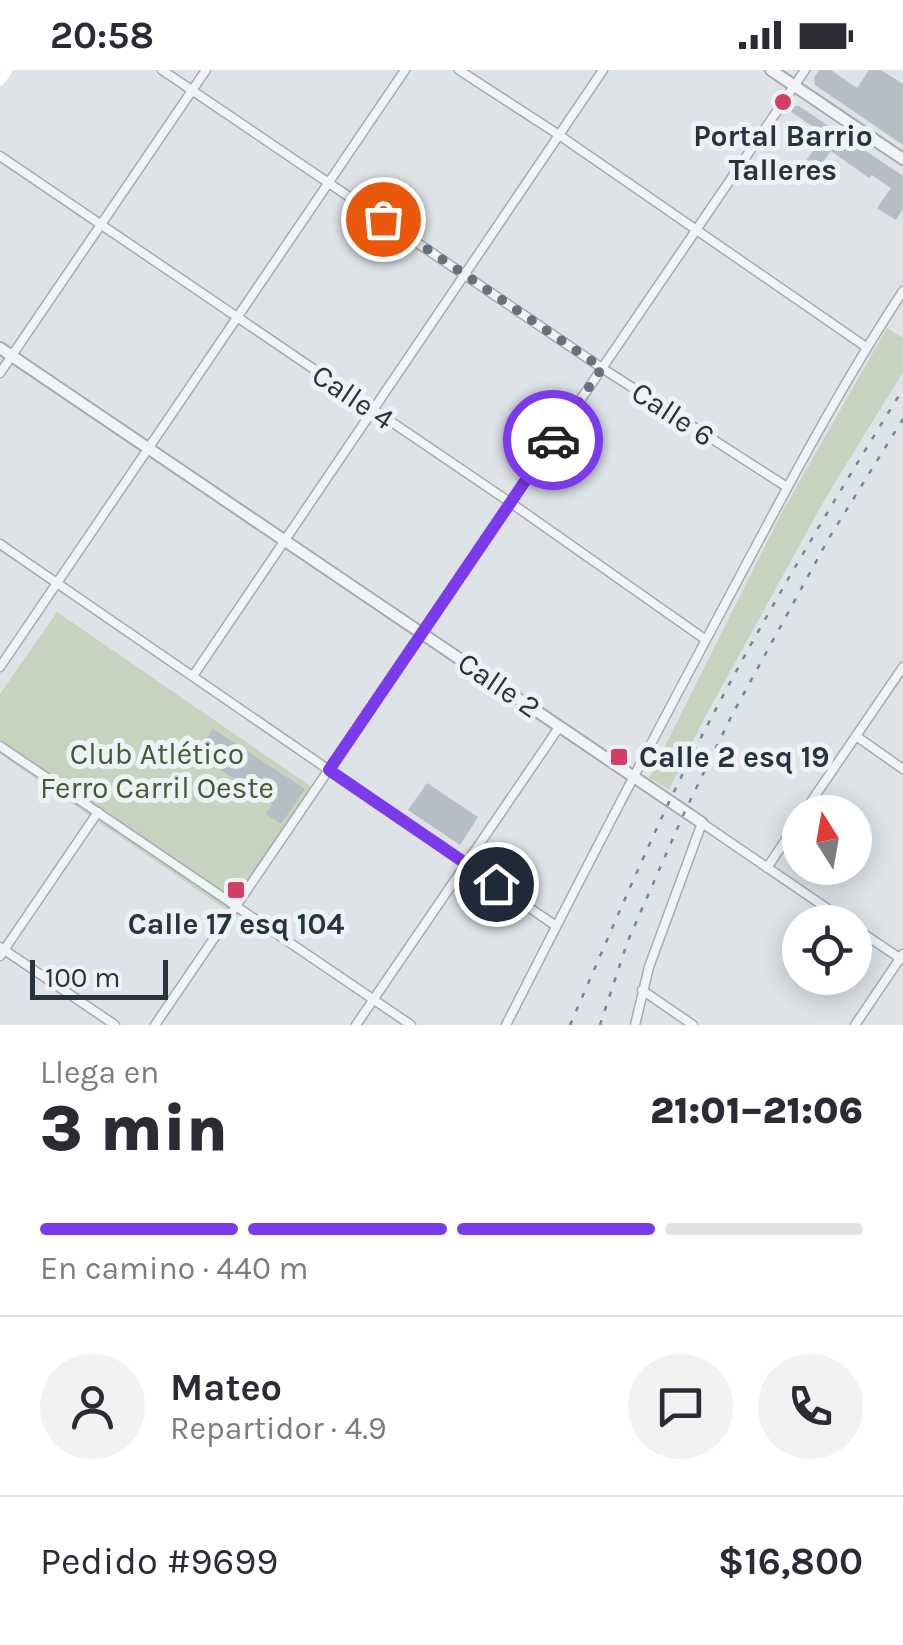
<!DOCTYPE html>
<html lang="es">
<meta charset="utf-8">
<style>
:root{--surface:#fff;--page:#f2f2f3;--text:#2b2b33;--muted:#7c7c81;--line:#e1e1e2;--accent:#7c3aed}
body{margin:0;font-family:Karla,sans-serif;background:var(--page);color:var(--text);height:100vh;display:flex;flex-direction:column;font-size:38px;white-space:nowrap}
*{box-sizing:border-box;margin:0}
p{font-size:32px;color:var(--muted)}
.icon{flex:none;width:55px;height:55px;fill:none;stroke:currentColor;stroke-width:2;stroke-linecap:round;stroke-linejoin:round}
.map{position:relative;height:955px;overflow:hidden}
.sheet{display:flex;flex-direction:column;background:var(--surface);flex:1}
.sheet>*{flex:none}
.needle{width:65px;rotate:349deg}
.fabs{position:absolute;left:782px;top:725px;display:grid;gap:20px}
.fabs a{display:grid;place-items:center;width:90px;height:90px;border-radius:50%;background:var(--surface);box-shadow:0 5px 25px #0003;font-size:50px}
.scale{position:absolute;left:30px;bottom:25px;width:138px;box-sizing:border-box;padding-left:10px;border:5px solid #273340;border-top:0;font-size:28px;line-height:35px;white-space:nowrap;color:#273340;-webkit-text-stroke:8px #eef2f6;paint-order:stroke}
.pin{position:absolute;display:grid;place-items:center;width:85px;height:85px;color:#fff;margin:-42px;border:5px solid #fff;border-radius:50%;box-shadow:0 2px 10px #0007}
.courier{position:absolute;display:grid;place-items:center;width:100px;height:100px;margin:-50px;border:8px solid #7c3aed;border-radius:50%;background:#fff;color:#222;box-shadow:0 2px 12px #0007}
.summary em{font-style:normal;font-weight:800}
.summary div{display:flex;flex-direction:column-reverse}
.summary{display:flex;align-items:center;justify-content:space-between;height:170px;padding:0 40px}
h1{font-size:65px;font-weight:800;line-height:75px}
.bar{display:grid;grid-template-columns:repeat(4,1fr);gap:15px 10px;align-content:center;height:120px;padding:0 40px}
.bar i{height:12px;border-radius:8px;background:var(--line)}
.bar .active{background:var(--accent)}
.bar p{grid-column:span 4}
.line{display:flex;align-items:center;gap:25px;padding:0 40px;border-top:2px solid var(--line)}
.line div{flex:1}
.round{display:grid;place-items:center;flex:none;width:105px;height:105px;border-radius:52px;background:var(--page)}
.status{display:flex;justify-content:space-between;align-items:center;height:70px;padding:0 50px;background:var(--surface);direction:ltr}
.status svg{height:28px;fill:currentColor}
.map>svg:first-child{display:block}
.green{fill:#c6d3bf}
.building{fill:#b5bdc5}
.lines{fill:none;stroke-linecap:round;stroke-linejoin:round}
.minor-casing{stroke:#a3abb2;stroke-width:11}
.tertiary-casing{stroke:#a3abb2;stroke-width:14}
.minor{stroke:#f1f4f7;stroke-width:8}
.tertiary{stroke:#f1f4f7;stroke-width:10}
.secondary{stroke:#fff;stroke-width:11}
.rail{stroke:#778493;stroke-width:2.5;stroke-dasharray:5 10;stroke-linecap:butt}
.done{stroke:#67717b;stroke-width:10;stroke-dasharray:0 18}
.route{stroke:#7c3aed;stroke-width:12}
.poi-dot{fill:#d43d64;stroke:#eef2f6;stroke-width:4}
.labels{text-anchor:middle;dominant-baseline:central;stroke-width:10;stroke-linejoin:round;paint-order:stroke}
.poi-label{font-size:30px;font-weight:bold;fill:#273340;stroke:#eef2f6}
.street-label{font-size:30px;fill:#273340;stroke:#eef2f6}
.park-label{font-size:30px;fill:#405c33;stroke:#eef2f6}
</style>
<div class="status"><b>20:58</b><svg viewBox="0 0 49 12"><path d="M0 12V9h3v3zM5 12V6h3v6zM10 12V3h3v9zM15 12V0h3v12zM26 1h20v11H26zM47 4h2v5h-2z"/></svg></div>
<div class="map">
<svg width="903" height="955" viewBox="0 0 903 955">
<rect width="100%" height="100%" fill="#dee3e8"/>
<!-- green -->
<path class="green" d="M887,258L903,268V302L825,429L704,649L669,720L649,708L781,444Z
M57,542L313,718L228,841L0,684V624Z"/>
<!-- building -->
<path class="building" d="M819,0H831L857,18L869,0H881L903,14V75L815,15L814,8Z
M794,36H799L903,106V139L896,150L877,138L891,118L872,105L869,108L831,81L815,104L803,95L820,71L807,63L812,56L791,42Z
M213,659L305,719L281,754L266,744L272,734L196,684Z
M427,713L478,747L460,775L408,740Z"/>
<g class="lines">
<!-- minor casing -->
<g class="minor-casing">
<path id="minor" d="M162,0L602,298L787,417
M459,0L559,65L866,277
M0,86L511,433L706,570
M0,303L206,0
M0,474L556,856
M0,597L405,0
M193,606L603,0
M856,666L903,699
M0,676L411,955
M804,742L903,597
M767,798L800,748
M855,858L901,889
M0,877L115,955
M0,886L98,742
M642,920L693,955
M155,955L805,0
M356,955L560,656
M506,955C577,815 649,676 723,538C780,431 836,323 903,221
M635,955L649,897L702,753L847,852
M855,955L903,884"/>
</g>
<!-- tertiary casing -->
<g class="tertiary-casing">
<path id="tertiary" d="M771,0L903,89
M0,278L702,753"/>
</g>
<!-- minor -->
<use href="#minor" class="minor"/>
<!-- tertiary -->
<use href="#tertiary" class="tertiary"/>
<!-- secondary -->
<path class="secondary" d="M0,10L7,0"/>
<!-- rail -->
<path class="rail" d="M570,955C614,855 656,753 707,656C767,541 834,430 903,319
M600,955L627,873L685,741L732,645L829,468L903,349"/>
</g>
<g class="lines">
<!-- done -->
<path class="done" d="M383,149L602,298L553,370"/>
<!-- route -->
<path class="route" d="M496,814L329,700L553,370"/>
</g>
<!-- markers -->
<g class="poi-dot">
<circle cx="783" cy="32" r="10"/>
<rect x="609" y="677" width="20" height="20" rx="5"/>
<rect x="226" y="810" width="20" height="20" rx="5"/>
</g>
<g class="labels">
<!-- poi labels -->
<g class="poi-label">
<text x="783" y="66">Portal Barrio<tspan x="783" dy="34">Talleres</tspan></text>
<text x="639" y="687" text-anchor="start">Calle 2 esq 19</text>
<text x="236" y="854">Calle 17 esq 104</text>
</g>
<!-- street labels -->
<g class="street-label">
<text transform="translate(353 327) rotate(34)">Calle 4</text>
<text transform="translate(673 344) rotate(33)">Calle 6</text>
<text transform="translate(499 615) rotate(34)">Calle 2</text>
</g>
<!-- park labels -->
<g class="park-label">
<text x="157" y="684">Club Atlético<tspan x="157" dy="34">Ferro Carril Oeste</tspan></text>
</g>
</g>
</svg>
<div class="fabs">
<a><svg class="needle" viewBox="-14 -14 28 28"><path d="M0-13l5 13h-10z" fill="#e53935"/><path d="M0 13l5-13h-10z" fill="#7c7c81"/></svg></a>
<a><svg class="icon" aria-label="locate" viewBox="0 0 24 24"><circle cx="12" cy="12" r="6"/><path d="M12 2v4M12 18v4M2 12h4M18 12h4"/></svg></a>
</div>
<div class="scale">100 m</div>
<div class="pin" style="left:383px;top:149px;background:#ea580c"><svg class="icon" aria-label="bag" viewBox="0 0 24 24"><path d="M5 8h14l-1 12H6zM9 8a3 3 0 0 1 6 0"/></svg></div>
<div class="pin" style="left:496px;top:814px;background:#1f2937"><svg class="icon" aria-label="home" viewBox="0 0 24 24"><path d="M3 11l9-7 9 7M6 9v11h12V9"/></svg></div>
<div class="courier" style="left:553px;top:370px"><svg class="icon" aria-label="car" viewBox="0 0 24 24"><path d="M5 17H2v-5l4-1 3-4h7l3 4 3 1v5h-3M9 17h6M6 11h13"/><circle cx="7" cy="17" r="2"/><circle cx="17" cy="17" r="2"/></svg></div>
</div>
<section class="sheet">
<div class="summary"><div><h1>3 min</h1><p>Llega en</p></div><em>21:01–21:06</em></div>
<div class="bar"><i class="active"></i><i class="active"></i><i class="active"></i><i></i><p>En camino · 440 m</p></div>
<div class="line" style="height:180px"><a class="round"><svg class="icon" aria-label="person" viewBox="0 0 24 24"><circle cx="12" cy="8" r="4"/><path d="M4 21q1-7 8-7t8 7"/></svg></a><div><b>Mateo</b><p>Repartidor · 4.9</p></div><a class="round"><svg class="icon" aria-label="chat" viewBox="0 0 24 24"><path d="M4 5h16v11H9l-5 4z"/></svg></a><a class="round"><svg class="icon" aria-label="phone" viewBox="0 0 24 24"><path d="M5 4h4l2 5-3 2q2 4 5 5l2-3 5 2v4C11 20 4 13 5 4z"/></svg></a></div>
<div class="line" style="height:130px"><div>Pedido #9699</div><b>$16,800</b></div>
</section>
